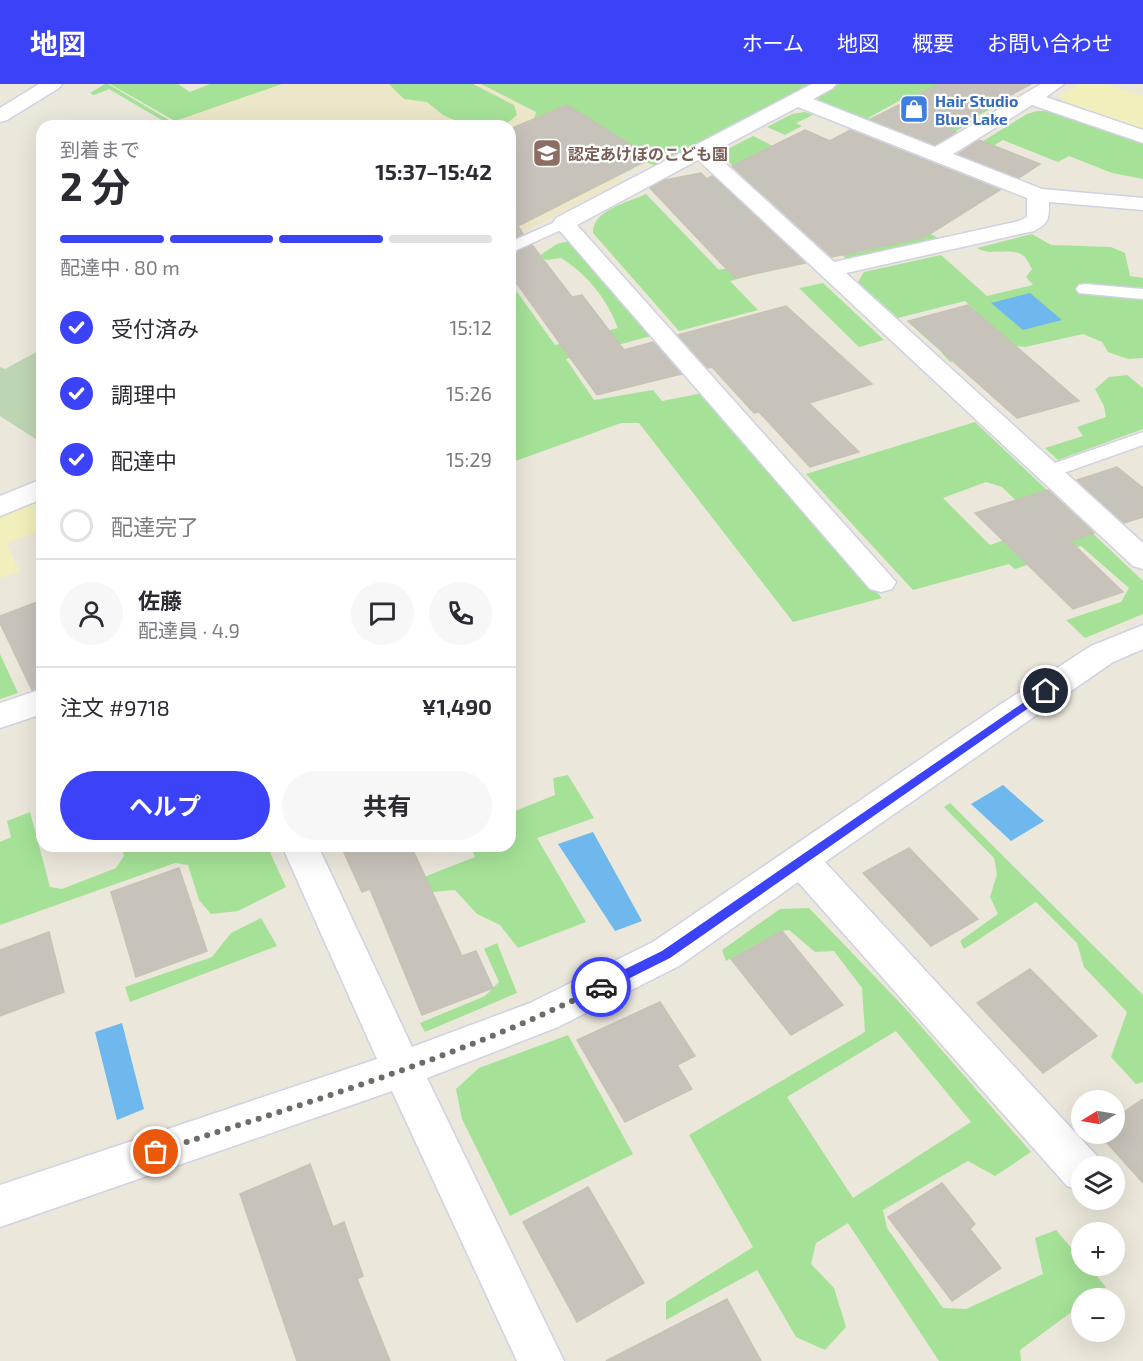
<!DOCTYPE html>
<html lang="ja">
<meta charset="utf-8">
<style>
:root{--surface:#fff;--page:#f7f7f7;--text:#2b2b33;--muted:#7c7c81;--line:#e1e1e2;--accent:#3b42f8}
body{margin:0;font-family:"Exo 2","Noto Sans JP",sans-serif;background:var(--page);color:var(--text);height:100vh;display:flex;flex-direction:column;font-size:22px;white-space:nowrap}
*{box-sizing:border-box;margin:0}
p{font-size:20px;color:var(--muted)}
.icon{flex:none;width:33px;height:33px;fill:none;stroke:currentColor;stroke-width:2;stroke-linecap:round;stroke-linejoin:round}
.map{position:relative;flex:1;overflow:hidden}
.panel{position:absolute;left:36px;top:36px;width:480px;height:732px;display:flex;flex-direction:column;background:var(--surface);border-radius:18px;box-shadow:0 6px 24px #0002}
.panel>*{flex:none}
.needle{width:39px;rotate:259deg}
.buttons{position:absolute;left:1071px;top:1006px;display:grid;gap:12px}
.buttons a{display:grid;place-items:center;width:54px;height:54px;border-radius:50%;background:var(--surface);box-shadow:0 6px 24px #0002;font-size:30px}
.pin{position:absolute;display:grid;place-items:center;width:51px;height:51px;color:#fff;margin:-26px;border:3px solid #fff;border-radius:50%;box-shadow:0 2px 6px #0007}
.courier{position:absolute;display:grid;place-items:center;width:60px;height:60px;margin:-30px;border:4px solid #3b42f8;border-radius:50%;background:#fff;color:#222;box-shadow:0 2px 8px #0007}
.head em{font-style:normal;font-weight:700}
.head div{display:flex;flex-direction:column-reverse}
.head{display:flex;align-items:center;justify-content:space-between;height:102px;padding:0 24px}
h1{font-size:39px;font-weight:700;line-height:45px}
.bar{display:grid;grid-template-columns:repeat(4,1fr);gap:9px 6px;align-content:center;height:72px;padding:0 24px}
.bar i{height:8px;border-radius:4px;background:var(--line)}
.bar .active{background:var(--accent)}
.bar p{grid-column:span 4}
.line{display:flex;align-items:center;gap:15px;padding:0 24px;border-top:2px solid var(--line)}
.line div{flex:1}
.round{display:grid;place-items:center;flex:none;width:63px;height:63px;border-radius:32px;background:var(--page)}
ol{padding:0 24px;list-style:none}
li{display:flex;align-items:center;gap:18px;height:66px}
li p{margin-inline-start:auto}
li .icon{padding:6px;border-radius:50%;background:var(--accent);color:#fff;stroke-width:4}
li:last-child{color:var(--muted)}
li i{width:33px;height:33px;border:3px solid var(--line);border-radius:50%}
.action{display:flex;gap:12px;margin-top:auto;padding:12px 24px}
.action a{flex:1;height:69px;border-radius:36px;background:var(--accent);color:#fff;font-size:24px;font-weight:700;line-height:69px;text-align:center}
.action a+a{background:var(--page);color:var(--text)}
header{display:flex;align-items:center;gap:36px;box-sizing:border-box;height:84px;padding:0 30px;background:var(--accent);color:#fff}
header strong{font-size:28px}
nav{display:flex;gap:33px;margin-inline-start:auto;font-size:21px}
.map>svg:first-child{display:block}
.education{fill:#ede7ca}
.green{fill:#a5e297;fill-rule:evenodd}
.sand{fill:#f1f0bd}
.cemetery{fill:#bed5b2}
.water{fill:#6eb8ed}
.building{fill:#c7c3ba;stroke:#c6c3b5;stroke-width:1.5}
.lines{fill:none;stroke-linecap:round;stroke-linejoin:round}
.service-casing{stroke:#d0d1e2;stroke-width:3}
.minor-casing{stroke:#d0d1e2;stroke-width:3}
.tertiary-casing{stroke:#d0d1e2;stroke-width:3}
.service{fill:#fff;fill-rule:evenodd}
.minor{fill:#fff;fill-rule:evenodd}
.tertiary{fill:#fff;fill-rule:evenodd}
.route{fill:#3b42f8}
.done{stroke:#6d6c67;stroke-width:6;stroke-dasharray:0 10.8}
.labels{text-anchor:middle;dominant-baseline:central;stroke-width:4.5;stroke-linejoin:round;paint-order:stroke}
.far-shop-label{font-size:16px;font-weight:bold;fill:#366cbe;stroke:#fff;text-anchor:start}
.far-education-label{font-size:16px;font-weight:bold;fill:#785e54;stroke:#fff;text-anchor:start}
</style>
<header>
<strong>地図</strong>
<nav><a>ホーム</a><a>地図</a><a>概要</a><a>お問い合わせ</a></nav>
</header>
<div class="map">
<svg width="1143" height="1277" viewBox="0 0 1143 1277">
<rect width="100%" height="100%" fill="#ebe7db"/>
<!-- education -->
<path class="education" d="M275,0H481L542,31L532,36L625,96L510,155V42H179L170,37Z"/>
<!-- green -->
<path class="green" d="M105,0H108L179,42H172L109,5L94,11L90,9Z
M110,0H178L190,8L210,0H282L175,37Z
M389,0H473L514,21L517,31L504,42H468L443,31L427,18L404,15Z
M481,0H810L656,82L534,35L536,28Z
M839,0H952L973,18L992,24L976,33L910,11L868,34L926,58L952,44L960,32L973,37L934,60L924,61L819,17L817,12Z
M1037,27H1051L1143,58V95L1112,89L1069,72L1058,78L1003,56L972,75L967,67L1027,30Z
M805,28L813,31L796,39L802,42L785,51L767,43L792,30Z
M753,52L815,83L773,117L761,110L720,69Z
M722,98L802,178L730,197L758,226L679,247L593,149C592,126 629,118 646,110L719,186L768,175L715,102Z
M923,146L940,155L846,175L843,171L872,165L869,161Z
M1032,150L1051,161L1111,163L1125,169L1130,192L1143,194V205L1078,200V210L1143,215V274L1128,275L1108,268L1102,258L1083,250L1025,263L1010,261L950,278L941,268L1002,251L965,217L898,234L858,198L864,188L941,171L987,212L1033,201L1026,193L1032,185C1030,181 1027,175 1024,172C1011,162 991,173 977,164Z
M570,157L651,252L566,275L594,316L653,306L662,317L703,309L882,514L793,538L639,339H621L510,379V198L555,261L618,244C607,215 587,190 561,174L546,176L539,172L557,160Z
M823,199L884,256L859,263L799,204Z
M1127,291L1143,304V345L1058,376L1045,364L1083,352L1077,343L1106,333L1104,322L1095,305L1109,293Z
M975,338L1143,497V530L1085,554L1066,536L1121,518L1129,504L1081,462L1015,485L1009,480L913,506L806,390ZM986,398L1002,403L1028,428L1026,448L990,461L943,414Z
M0,570L18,609L0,615Z
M568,691L594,734L537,754L586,838L518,864L500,841L477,830L455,806L432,808L424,793L475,773L470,762H510V729L555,711L553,694Z
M950,719L1143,911V998L1136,1000L1111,973L1127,928L1084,883L1077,859L1036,818L964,865L960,857L998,830L990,813L997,790L994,774L944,723Z
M30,728L50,803L62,805L116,784L124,772L121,762H267L286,803L238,827L211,830L199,816L188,781L175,779L0,841V758L11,753L7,737Z
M809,824L904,923L1031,1068L995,1092L968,1077L883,1126L887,1144L943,1224L966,1225L1043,1190L1035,1154L1056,1146L1081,1175L1082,1182H1088L1106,1203L1090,1215H1082L1081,1221L1020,1266L1021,1277H939L848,1139L816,1159L811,1180L834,1204L846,1243L825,1266L796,1253L757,1186L666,1236V1218L753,1163L689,1051L865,948L862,904L834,867L815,868L789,846L781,847L726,877L722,866L780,825ZM896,947L971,1038L853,1114L787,1013Z
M261,834L277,862L130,918L125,903L212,873L231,849Z
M497,859L517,909L425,948L420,939L485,912L499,898L484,865Z
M568,951L633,1070L510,1132L462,1035L456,1005L479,984Z"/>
<!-- sand -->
<path class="sand" d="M1079,0H1106L1143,12V47L1067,21L1059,12Z
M42,413V447L6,459L20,488L0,494V433Z"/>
<!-- cemetery -->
<path class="cemetery" d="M42,265V359L0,332V283L5,285Z"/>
<!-- water -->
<path class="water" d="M1030,209L1062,236L1023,246L991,219Z
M1003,701L1044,737L1011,757L971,720Z
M593,748L642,837L615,847L558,760Z
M122,939L144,1025L117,1036L95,948Z"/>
<!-- building -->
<path class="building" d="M940,0H1031L949,45L956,48L935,61L871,35Z
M567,21L652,74L518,142L523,150L510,156V45Z
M805,46L830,57L850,46L1000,106L925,153L832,173L732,82Z
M979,56L1040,80L1019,94L958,70Z
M701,89L707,95L712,92L805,179L735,194L650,104L665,96Z
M532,161L572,213L582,211L624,266L653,258L681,290L597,311L510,190V171Z
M968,221L1079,317L1017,334L908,237Z
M786,222L872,300L809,319L859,368L810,383L759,328L754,329L712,283L708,284L678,251Z
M1117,383L1143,404V433L1124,439L1077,396Z
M1048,406L1094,449L1070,457L1123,508L1073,525L975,429Z
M42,516V603L32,606L0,539V532Z
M341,762H411L462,872L476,867L493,904L422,931L370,805L362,808Z
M909,764L978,835L931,862L863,789Z
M179,784L207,867L136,893L111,808Z
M782,847L843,921L791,951L731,875Z
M49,848L64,908L0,932V866Z
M1030,885L1097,952L1043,989L977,919Z
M660,918L695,972L677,981L692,1005L625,1038L577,956Z
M1143,1015V1099L1099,1050H1114V1035Z
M310,1080L333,1143L344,1138L363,1192L357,1195L390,1277H297L240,1110Z
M942,1099L975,1140L970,1145L1001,1184L952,1217L888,1133Z
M588,1103L644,1199L577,1238L523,1138Z
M727,1215L761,1277H606Z"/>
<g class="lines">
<!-- service casing -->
<g class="service-casing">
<path id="service" d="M564,134L570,136L572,139L570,142L510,169V158Z
M1085,200L1143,205V215L1079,209L1076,205L1079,201Z
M1143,348V361L1055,392L1048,394L1041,392L1038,388L1041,384Z"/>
</g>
<!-- minor casing -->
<g class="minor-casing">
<path id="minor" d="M812,0H836L833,4L813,15L935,63L1041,0H1064L1046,13L1143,46V59L1032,21L953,70L1042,105L1143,114V126L1049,118C1049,135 1049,139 1034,147L846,189L1143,459V485L1133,482L698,76L577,141L896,498L892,505L881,508L870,505L553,139L556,134ZM798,23L1027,114V133L1019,137L834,178L713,68Z
M42,395V415L0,432V412Z
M1143,541V565L1113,578L825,778L1097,1072L1102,1083H1082V1107L1067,1102L798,798L679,882L558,943L427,994L564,1277H517L392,1007L0,1143V1101L377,975L282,762H318L412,963L530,919L653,858L998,622L1091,562Z
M42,605V630L0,644V619Z"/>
</g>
<!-- tertiary casing -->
<g class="tertiary-casing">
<path id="tertiary" d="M39,0H62L59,4L7,36L0,38V24Z"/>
</g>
<!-- service -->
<use href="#service" class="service"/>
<!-- minor -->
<use href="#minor" class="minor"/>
<!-- tertiary -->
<use href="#tertiary" class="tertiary"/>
</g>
<!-- route -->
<path class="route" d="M1046,603L1051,607L1050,609L670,874L606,906H597V899L662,867Z"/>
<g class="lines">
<!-- done -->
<path class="done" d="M156,1068C305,1019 461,973 601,903"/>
</g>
<!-- icons -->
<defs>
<g id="shop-square" transform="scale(1.5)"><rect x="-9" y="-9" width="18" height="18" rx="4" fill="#3f7fe0" stroke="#fff"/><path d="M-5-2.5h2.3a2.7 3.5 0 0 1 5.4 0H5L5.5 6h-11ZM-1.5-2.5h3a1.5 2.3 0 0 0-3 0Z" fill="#fff"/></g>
<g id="school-square" transform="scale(1.5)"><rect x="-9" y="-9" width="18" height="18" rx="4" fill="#8d6e63" stroke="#fff"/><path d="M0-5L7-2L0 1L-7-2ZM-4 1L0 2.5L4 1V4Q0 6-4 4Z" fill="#fff"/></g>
</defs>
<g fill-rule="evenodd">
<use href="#shop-square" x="914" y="25"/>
<use href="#school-square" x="547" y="69"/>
</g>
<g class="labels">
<!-- far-shop labels -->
<g class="far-shop-label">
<text x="935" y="16">Hair Studio<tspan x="935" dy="18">Blue Lake</tspan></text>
</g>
<!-- far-education labels -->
<g class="far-education-label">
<text x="568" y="69">認定あけぼのこども園</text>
</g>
</g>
</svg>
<div class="buttons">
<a><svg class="needle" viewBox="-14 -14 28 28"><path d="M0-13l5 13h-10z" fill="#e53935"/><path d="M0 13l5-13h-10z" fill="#7c7c81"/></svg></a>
<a><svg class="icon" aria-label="layers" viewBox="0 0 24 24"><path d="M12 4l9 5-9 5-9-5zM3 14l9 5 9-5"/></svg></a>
<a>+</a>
<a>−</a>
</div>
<div class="pin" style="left:156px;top:1068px;background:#ea580c"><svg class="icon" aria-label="bag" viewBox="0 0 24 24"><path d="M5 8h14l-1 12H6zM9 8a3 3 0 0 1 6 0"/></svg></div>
<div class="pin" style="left:1046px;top:607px;background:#1f2937"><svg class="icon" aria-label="home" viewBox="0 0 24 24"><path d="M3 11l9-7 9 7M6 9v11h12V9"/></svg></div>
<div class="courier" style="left:601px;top:903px"><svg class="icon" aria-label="car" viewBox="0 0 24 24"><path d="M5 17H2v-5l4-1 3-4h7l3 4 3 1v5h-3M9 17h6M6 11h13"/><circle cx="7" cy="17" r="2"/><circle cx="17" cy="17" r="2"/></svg></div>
<section class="panel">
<div class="head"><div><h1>2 分</h1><p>到着まで</p></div><em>15:37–15:42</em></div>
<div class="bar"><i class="active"></i><i class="active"></i><i class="active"></i><i></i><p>配達中 · 80 m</p></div>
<ol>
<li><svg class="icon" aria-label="check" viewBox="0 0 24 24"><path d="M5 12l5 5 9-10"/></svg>受付済み<p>15:12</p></li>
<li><svg class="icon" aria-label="check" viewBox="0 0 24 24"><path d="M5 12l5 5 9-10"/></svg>調理中<p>15:26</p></li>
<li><svg class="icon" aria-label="check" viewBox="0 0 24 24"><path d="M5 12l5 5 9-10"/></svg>配達中<p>15:29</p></li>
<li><i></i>配達完了</li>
</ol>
<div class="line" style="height:108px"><a class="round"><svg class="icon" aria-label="person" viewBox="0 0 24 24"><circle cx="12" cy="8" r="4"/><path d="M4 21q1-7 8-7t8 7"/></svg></a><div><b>佐藤</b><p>配達員 · 4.9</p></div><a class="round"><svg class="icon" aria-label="chat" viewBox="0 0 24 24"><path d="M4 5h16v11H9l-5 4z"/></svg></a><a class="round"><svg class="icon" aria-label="phone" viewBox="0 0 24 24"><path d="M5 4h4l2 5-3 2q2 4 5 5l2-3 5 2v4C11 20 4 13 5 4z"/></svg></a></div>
<div class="line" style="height:78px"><div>注文 #9718</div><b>¥1,490</b></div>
<div class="action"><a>ヘルプ</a><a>共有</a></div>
</section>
</div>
